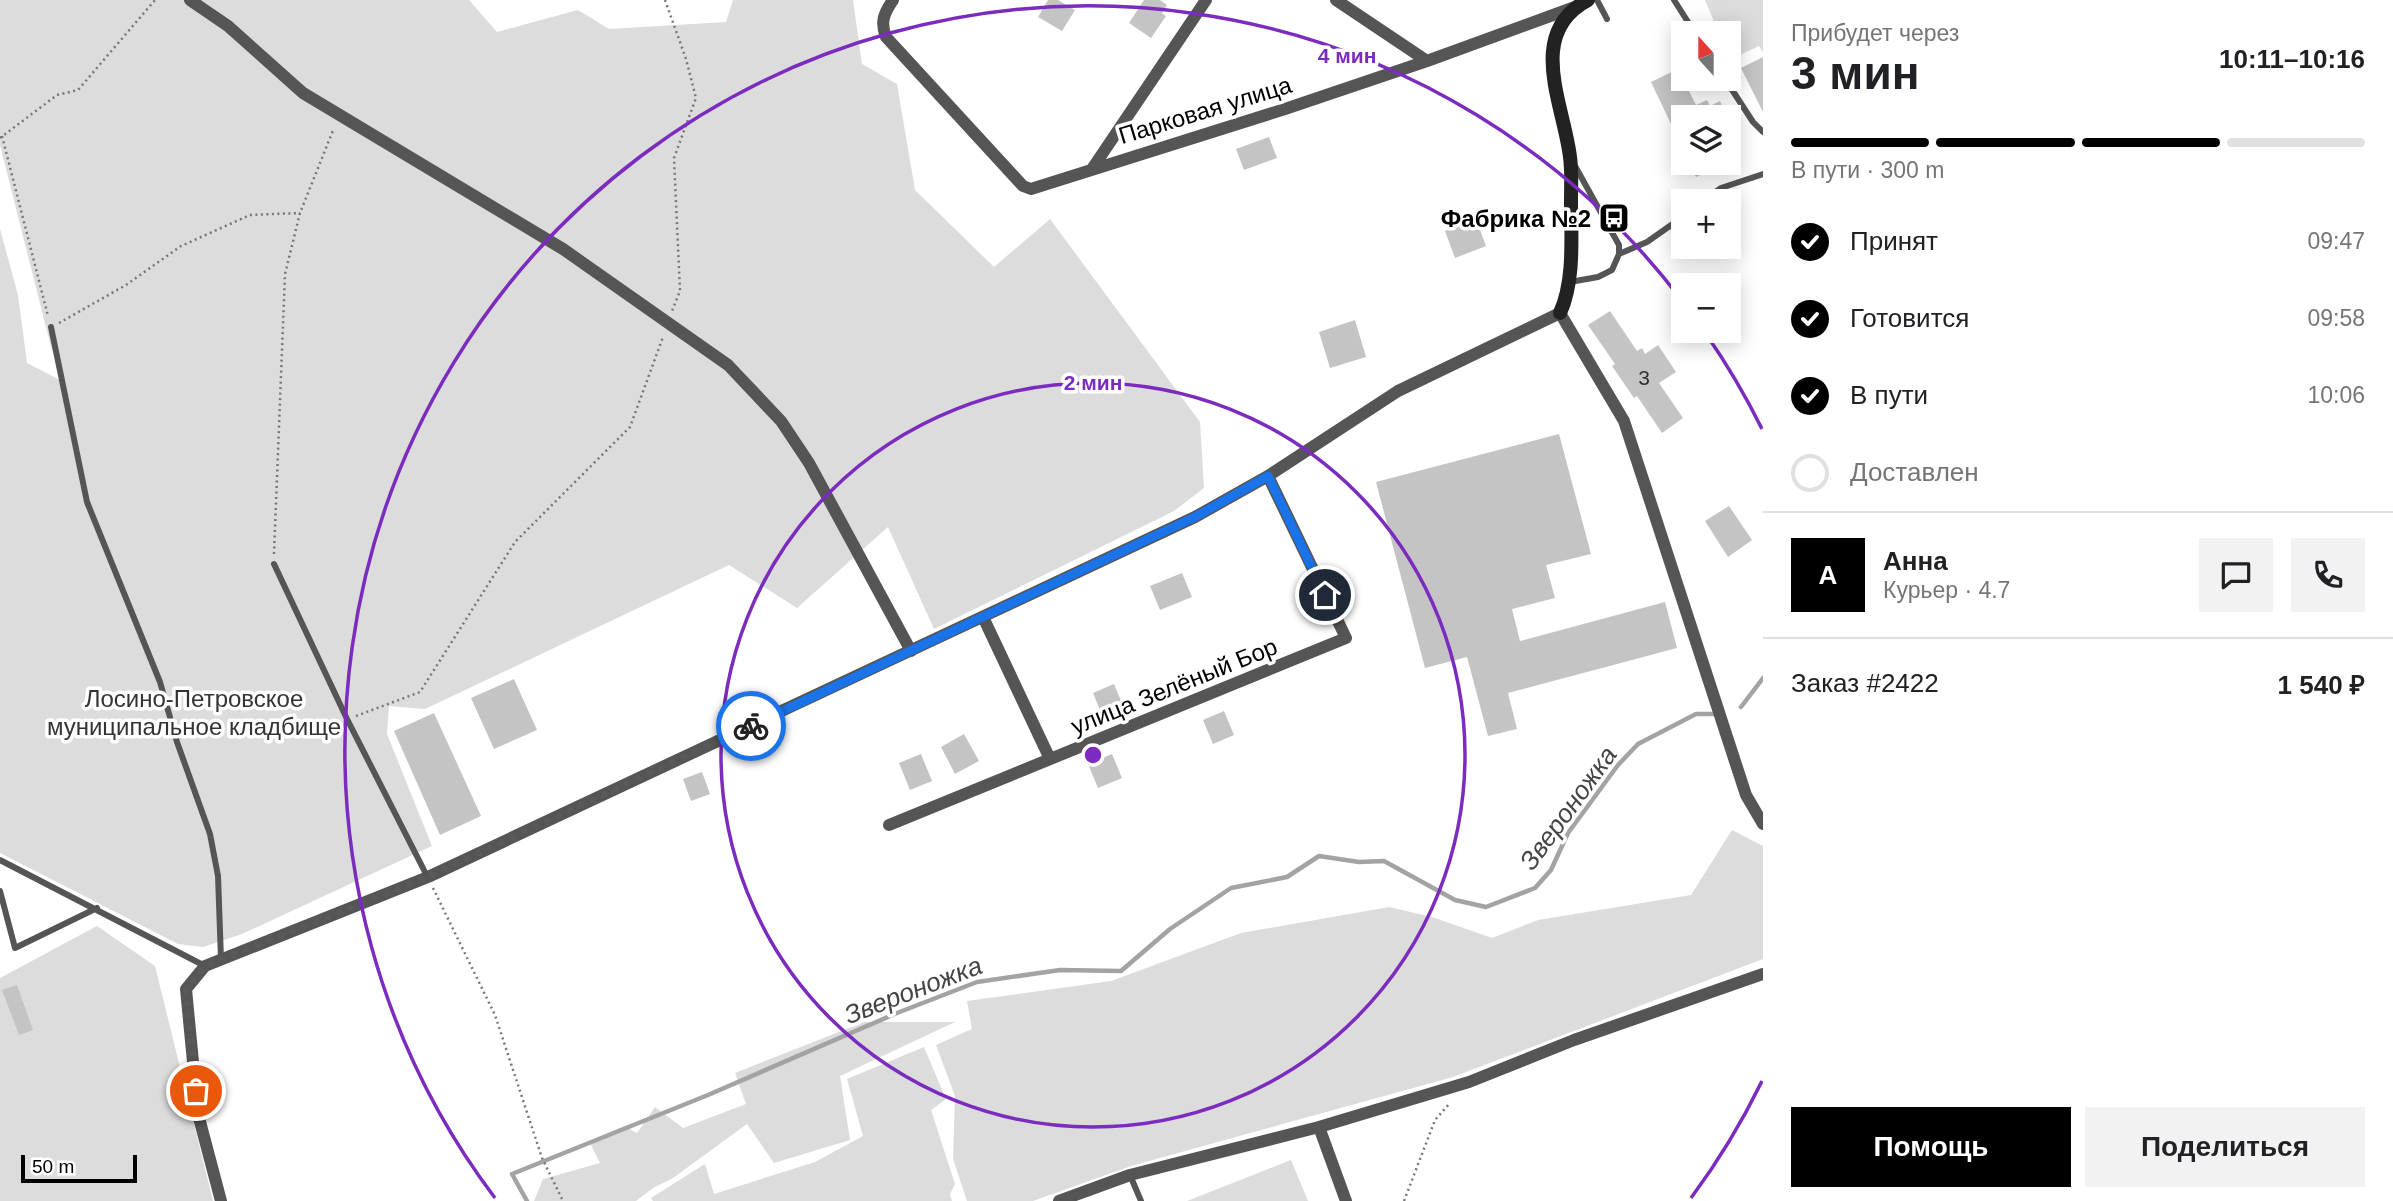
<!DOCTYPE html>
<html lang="ru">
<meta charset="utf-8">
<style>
:root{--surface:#fff;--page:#f2f2f2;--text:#202124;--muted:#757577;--line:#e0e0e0;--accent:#000}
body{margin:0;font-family:Helvetica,sans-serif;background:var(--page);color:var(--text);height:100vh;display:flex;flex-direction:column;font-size:26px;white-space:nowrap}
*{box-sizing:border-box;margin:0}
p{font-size:23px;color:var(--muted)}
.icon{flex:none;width:38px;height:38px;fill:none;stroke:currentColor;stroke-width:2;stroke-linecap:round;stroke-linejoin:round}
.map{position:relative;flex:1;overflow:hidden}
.sheet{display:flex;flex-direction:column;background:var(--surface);width:630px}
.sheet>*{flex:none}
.needle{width:46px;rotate:339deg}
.buttons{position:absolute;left:1671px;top:21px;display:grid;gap:14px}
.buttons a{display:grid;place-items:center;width:70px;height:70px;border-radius:0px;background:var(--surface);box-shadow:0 4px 18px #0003;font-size:35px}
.scale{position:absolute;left:21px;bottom:18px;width:116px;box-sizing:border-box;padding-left:7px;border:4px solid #000;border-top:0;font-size:19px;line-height:24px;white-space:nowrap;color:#000;-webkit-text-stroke:5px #fff;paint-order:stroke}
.pin{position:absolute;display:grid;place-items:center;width:60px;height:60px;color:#fff;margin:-30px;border:4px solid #fff;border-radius:50%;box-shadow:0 2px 7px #0007}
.courier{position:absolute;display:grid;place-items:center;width:70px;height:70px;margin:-35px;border:5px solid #1a73e8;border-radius:50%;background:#fff;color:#222;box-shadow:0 2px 9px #0007}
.overview em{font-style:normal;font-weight:700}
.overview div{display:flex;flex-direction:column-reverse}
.overview{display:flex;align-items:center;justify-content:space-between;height:119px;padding:0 28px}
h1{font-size:46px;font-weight:700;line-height:52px}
.bar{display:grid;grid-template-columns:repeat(4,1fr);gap:10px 7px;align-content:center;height:84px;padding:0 28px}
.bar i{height:9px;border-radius:5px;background:var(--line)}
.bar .selected{background:var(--accent)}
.bar p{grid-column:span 4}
.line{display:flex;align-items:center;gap:18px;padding:0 28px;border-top:2px solid var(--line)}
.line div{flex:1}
.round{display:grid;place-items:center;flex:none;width:74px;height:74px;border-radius:0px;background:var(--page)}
ol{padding:0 28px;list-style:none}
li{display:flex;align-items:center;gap:21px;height:77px}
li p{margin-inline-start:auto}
li .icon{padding:7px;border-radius:50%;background:var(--accent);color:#fff;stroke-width:4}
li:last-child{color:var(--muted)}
li i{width:38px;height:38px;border:4px solid var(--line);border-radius:50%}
.action{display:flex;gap:14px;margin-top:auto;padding:14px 28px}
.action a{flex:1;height:80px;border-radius:0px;background:var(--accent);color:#fff;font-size:28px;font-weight:700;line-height:80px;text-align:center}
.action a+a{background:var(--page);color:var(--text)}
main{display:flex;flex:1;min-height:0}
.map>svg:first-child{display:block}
.green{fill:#dcdcdc}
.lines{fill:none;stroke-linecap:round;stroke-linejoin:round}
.stream{stroke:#a3a3a3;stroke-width:4.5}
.building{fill:#c4c4c4}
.path{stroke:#777;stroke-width:2.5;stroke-dasharray:2 3.5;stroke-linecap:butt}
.lane{stroke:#555;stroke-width:6}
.street{stroke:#555;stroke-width:12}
.secondary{stroke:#222;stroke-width:14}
.done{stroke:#595959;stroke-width:7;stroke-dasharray:0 12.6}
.route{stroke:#1a73e8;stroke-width:9}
.ring{fill:none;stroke:#7b2cbf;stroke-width:3.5}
.labels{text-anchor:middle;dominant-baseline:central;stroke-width:7;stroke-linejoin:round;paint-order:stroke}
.number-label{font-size:21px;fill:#313131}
.street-label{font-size:24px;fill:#000;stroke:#fff}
.poi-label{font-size:24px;font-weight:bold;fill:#000;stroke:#fff;text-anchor:end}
.park-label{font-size:24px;fill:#333;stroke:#fff}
.water-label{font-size:26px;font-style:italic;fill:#444;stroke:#fff}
.centre{fill:#7b2cbf;stroke:#fff;stroke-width:3.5}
.ring-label{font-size:21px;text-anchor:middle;font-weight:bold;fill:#7b2cbf;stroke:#fff;stroke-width:7;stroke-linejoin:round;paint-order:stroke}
</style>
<main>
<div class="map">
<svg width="1763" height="1201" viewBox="0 0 1763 1201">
<rect width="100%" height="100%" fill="#fff"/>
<!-- green -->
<path class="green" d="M0,0H469L497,32L578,10L609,29L726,22L733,0H853L862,64L897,84L915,190L994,267L1050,219L1200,422L1204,488L1174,511L934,629L888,527L797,608L729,565L425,709L389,706L387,734L432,846L242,934L203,947L178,944L0,853V229L18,295L27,363L64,382L51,347L0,145Z
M1705,0H1763V53L1759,46L1729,60V33H1719Z
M1732,830L1763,846V959L1453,1077L1131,1166L1033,1201H967L953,1159L955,1096L936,1045L972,1029L967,1001L1111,981L1241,933L1389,907L1432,917L1492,938L1538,920L1691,895Z
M97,926L155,966L213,1201H0V978Z
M864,1022H955L840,1076L850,1140L774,1163L747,1124L673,1178L653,1188L636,1201H534L543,1179L600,1163L590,1143L624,1126L637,1133L655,1107L683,1128L746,1104L735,1073Z
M924,1047L946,1099L931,1110L955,1184L950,1194L952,1201H653L651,1198L705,1164L714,1194L815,1162L863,1136L847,1079Z
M1291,1160L1308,1201H1187Z"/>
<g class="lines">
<!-- stream -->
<path class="stream" d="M1741,707L1763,678
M527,1201L512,1174L708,1095L897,1013L977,982L1060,970L1121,971L1170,929L1231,888L1287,877L1319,856L1359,862L1384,861L1455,900L1486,907L1535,888L1551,870L1568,833L1618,765L1638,744L1696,714H1715"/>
</g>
<!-- building -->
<path class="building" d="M1048,0H1058L1075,10L1062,31L1038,17Z
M1144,0H1160L1167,5L1162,13L1166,16L1151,38L1129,23Z
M1763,57V112L1741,68Z
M1678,69L1696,105L1707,100L1710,106L1720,101L1725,113L1715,117H1684V151L1651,82Z
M1269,137L1277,158L1244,170L1236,149Z
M1689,163H1726L1696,177Z
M1476,219L1486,246L1455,258L1445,231Z
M1610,311L1637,351L1642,348L1645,354L1658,345L1676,372L1659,383L1683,418L1662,433L1637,396L1634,398L1612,366L1615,364L1588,325Z
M1355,320L1366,357L1330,368L1319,332Z
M1559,434L1591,554L1546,565L1555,598L1512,609L1520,641L1665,602L1677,648L1508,693L1517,729L1488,736L1467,657L1425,668L1376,482Z
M1729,506L1752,540L1728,557L1705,521Z
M1182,573L1192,597L1160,610L1150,586Z
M514,679L537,730L494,749L471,698Z
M1114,684L1123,706L1102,715L1093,693Z
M1224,711L1234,735L1213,744L1203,720Z
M434,713L481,816L440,835L394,731Z
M964,734L979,761L955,774L941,747Z
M921,754L932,781L910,790L899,763Z
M1112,754L1122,778L1098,788L1088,764Z
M702,772L710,794L691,801L683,779Z
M17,985L33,1030L19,1035L2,990Z"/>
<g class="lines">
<!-- path -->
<path class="path" d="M665,0L686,59L696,98L674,158L680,291L672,311
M2,136L48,316
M0,138L57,95L78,90L155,0
M59,323L126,285L181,246L250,215L300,213
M274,554L285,274L300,213L334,128
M356,716L420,692L515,542L630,427L663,337
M433,888L495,1015L542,1158L563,1201
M1404,1201L1435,1120L1450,1103"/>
<!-- lane -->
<path class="lane" d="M1597,0L1607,19
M1674,0L1695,33
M1725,79L1753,122L1763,132
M1703,201L1721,188L1763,174
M1619,254L1647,242L1684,216
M1570,282L1598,277L1612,270L1619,254V245L1575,166
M51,327L87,502L160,682L177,742L210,834L218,876L221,959
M274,564L347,719L427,876
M0,860L205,966
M0,891L15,948L97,908
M1130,1175L1141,1201"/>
<!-- street -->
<path class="street" d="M190,0L228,26L303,93L563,249L728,365L781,421L809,463L911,651
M893,0C884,13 880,22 886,37L1023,186L1031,189L1285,109L1427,61L1575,7
M1336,0L1427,61
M1092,169L1206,0
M983,617L1050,759
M889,825L1346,638L1268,476
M1319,1127L1346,1201
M221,1201L198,1114L186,989L205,966L428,877L1195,517L1268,476L1398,391L1560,313L1624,421L1746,795L1763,824
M1059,1201L1130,1175L1319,1127L1469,1082L1574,1040L1763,974"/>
<!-- secondary -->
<path class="secondary" d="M1560,313C1575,280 1571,236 1571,200C1571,186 1572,171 1570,157C1564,105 1525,33 1588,0"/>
</g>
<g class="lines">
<!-- done -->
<path class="done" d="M196,1091L186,989L205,966L428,877L751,726"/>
<!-- route -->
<path class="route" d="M751,726L1195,517L1268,476L1325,595"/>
</g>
<!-- distance rings -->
<g class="ring">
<circle cx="1093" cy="755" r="372"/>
<path d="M1762 1081A744 744 0 0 1 1691 1198M495 1198A744 744 0 0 1 1683 302M1706 334A744 744 0 0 1 1762 429"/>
</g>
<!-- icons -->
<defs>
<g id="bus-square" transform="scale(1.575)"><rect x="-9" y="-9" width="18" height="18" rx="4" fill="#000" stroke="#fff"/><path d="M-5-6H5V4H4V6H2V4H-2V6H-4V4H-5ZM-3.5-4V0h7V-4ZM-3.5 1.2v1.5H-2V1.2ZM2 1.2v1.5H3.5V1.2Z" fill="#fff"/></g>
</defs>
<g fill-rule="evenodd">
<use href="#bus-square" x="1614" y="218"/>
</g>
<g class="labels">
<!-- number labels -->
<g class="number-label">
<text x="1644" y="377">3</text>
</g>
<!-- street labels -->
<g class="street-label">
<text transform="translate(1205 110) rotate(-17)">Парковая улица</text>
<text transform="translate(1174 686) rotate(-22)">улица Зелёный Бор</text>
</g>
<!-- poi labels -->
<g class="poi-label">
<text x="1591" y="218">Фабрика №2</text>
</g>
<!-- park labels -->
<g class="park-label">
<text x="194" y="698">Лосино-Петровское<tspan x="194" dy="28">муниципальное кладбище</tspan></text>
</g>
<!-- water labels -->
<g class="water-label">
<text transform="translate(1568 808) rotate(-54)">Звероножка</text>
<text transform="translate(913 990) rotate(-21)">Звероножка</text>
</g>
</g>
<circle cx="1093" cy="755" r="10" class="centre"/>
<g class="ring-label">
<text x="1347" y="63">4 мин</text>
<text x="1093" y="390">2 мин</text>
</g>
</svg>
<div class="buttons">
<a><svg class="needle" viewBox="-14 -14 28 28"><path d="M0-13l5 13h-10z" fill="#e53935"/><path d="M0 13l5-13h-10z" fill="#757577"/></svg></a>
<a><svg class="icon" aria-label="layers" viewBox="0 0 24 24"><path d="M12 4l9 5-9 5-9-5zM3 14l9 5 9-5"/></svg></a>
<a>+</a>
<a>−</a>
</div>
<div class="scale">50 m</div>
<div class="pin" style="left:196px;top:1091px;background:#ea580c"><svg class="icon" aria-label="bag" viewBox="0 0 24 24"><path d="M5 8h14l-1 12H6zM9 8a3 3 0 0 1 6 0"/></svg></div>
<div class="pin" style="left:1325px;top:595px;background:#1f2937"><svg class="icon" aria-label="home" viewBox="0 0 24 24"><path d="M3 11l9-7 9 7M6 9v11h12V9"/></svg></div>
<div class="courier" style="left:751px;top:726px"><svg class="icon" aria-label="bike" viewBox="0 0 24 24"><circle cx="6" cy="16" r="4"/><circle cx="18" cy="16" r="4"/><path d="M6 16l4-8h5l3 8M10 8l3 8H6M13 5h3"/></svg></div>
</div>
<section class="sheet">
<div class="overview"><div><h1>3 мин</h1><p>Прибудет через</p></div><em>10:11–10:16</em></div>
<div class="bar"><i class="selected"></i><i class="selected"></i><i class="selected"></i><i></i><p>В пути · 300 m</p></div>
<ol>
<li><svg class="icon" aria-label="check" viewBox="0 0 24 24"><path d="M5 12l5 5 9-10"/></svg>Принят<p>09:47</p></li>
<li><svg class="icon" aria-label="check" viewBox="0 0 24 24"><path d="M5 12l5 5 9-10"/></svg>Готовится<p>09:58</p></li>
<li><svg class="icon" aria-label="check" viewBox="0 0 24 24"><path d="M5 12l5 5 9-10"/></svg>В пути<p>10:06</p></li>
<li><i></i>Доставлен</li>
</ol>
<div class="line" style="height:126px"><b class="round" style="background:var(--accent);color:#fff">А</b><div><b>Анна</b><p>Курьер · 4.7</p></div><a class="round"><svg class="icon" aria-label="chat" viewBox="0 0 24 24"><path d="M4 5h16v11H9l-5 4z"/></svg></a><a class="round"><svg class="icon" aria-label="phone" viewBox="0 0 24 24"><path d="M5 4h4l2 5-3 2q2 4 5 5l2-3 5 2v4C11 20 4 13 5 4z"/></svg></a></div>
<div class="line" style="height:91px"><div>Заказ #2422</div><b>1 540 ₽</b></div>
<div class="action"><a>Помощь</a><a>Поделиться</a></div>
</section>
</main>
